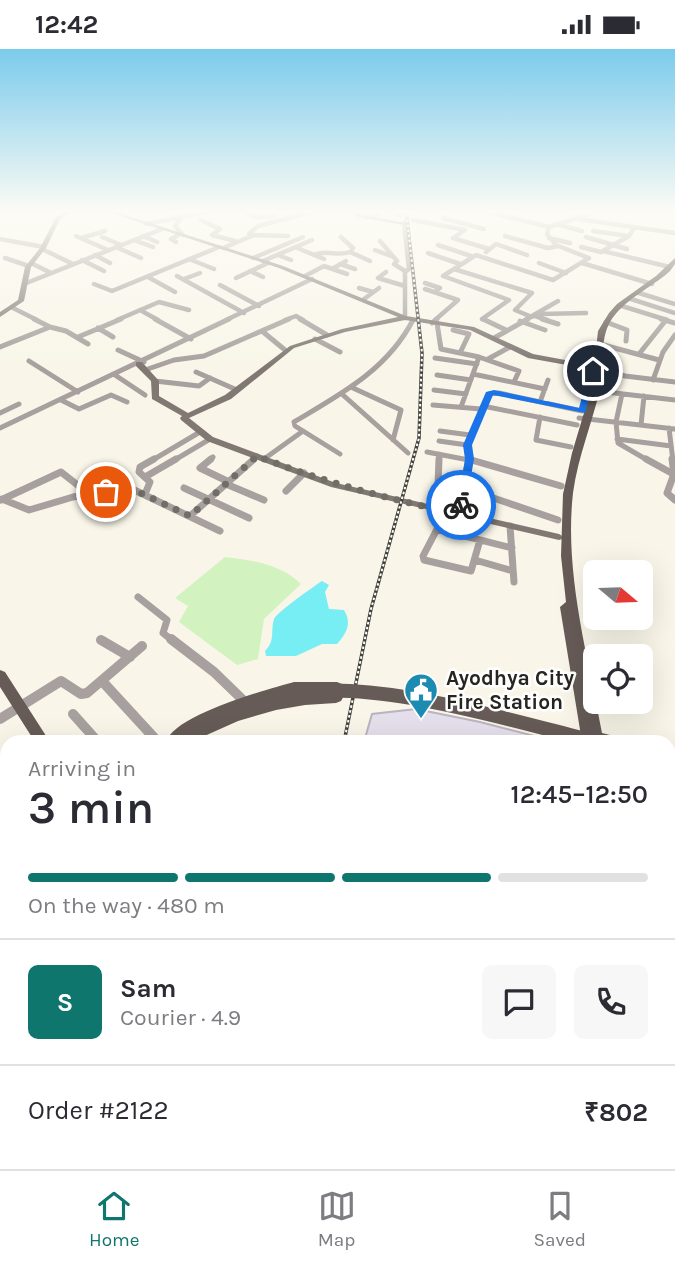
<!DOCTYPE html>
<meta charset="utf-8">
<style>
:root{--surface:#fff;--page:#f7f7f7;--text:#2b2b33;--muted:#7c7c81;--line:#e1e1e2;--accent:#0f766e}
body{margin:0;font-family:Karla,sans-serif;background:var(--page);color:var(--text);height:100vh;display:flex;flex-direction:column;font-size:26px;white-space:nowrap}
*{box-sizing:border-box;margin:0}
p{font-size:23px;color:var(--muted)}
.icon{flex:none;width:38px;height:38px;fill:none;stroke:currentColor;stroke-width:2;stroke-linecap:round;stroke-linejoin:round}
.map{position:relative;flex:1;overflow:hidden}
.side{position:absolute;left:0px;top:686px;width:676px;height:434px;display:flex;flex-direction:column;background:var(--surface);border-radius:21px 21px 0 0;box-shadow:0 7px 28px #0002}
.side>*{flex:none}
.needle{width:46px;rotate:109deg}
.tools{position:absolute;left:583px;top:511px;display:grid;gap:14px}
.tools a{display:grid;place-items:center;width:70px;height:70px;border-radius:10px;background:var(--surface);box-shadow:0 7px 28px #0002;font-size:35px}
.pin{position:absolute;display:grid;place-items:center;width:60px;height:60px;color:#fff;margin:-30px;border:4px solid #fff;border-radius:50%;box-shadow:0 2px 7px #0007}
.courier{position:absolute;display:grid;place-items:center;width:70px;height:70px;margin:-35px;border:5px solid #1a73e8;border-radius:50%;background:#fff;color:#222;box-shadow:0 2px 9px #0007}
.summary em{font-style:normal;font-weight:600}
.summary div{display:flex;flex-direction:column-reverse}
.summary{display:flex;align-items:center;justify-content:space-between;height:119px;padding:0 28px}
h1{font-size:46px;font-weight:600;line-height:52px}
.bar{display:grid;grid-template-columns:repeat(4,1fr);gap:10px 7px;align-content:center;height:84px;padding:0 28px}
.bar i{height:9px;border-radius:5px;background:var(--line)}
.bar .active{background:var(--accent)}
.bar p{grid-column:span 4}
.line{display:flex;align-items:center;gap:18px;padding:0 28px;border-top:2px solid var(--line)}
.line div{flex:1}
.round{display:grid;place-items:center;flex:none;width:74px;height:74px;border-radius:10px;background:var(--page)}
.status{display:flex;justify-content:space-between;align-items:center;height:49px;padding:0 35px;background:var(--surface);direction:ltr}
.status svg{height:19px;fill:currentColor}
.tabs{display:flex;justify-content:space-around;align-items:center;height:98px;border-top:2px solid var(--line);background:var(--surface);font-size:19px;color:var(--muted)}
.tabs a{display:grid;justify-items:center;gap:4px}
.tabs .active{color:var(--accent)}
.map>svg:first-child{display:block}
.green{fill:#d2f3c0}
.water{fill:#77eef3}
.building{fill:#e5dfeb;stroke:#b9b4c0;stroke-width:2}
.lines{fill:none;stroke-linecap:round;stroke-linejoin:round}
.street-far4{stroke:#a7a09e;stroke-width:4.5}
.street-far3{stroke:#a7a09e;stroke-width:5}
.street-far2{stroke:#a7a09e;stroke-width:7}
.street-far1{stroke:#a7a09e;stroke-width:10}
.street{stroke:#a7a09e;stroke-width:12}
.secondary{fill:#817874;fill-rule:evenodd}
.primary{fill:#665b57;fill-rule:evenodd}
.rail-far1-casing{stroke:#42413b;stroke-width:3.5}
.rail-casing{stroke:#42413b;stroke-width:5}
.rail-far1{stroke:#fff;stroke-width:2;stroke-dasharray:2.5;stroke-linecap:butt}
.rail{stroke:#fff;stroke-width:2.5;stroke-dasharray:8;stroke-linecap:butt}
.primary-bridge{stroke:#665b57;stroke-width:14}
.route{fill:#1a73e8}
.done{stroke:#706e66;stroke-width:7;stroke-dasharray:0 12.6}
.labels{text-anchor:middle;dominant-baseline:central;stroke-width:5;stroke-linejoin:round;paint-order:stroke}
.poi-label{font-size:21px;font-weight:bold;fill:#262520;stroke:#fff;text-anchor:start}
</style>
<div class="status"><b>12:42</b><svg viewBox="0 0 49 12"><path d="M0 12V9h3v3zM5 12V6h3v6zM10 12V3h3v9zM15 12V0h3v12zM26 1h20v11H26zM47 4h2v5h-2z"/></svg></div>
<div class="map">
<svg width="675" height="1120" viewBox="0 0 675 1120">
<rect width="100%" height="100%" fill="#f9f6e9"/>
<!-- green -->
<path class="green" d="M225,508C252,511 281,515 301,535L264,570L258,610L237,616L179,573L188,557L175,549Z"/>
<!-- water -->
<path class="water" d="M322,532L329,536L325,543L329,560L344,561C352,574 347,584 337,595H322L296,607H266L265,602C276,591 270,583 274,570C276,564 313,538 322,532Z"/>
<!-- building -->
<path class="building" d="M416,660L480,673L558,693H364L372,665Z"/>
<g class="lines">
<!-- street-far4 -->
<path class="street-far4" d="M241,161L256,168L274,167
M390,161L400,166
M481,161L549,178L589,165
M183,167L175,177L183,186
M366,168L373,161
M375,168L383,161
M443,169L484,180
M578,170L675,184
M201,171L220,180L212,186L235,192
M413,171L465,181L453,189L489,200
M404,174L409,220L405,223
M146,175L215,161
M556,175L582,182
M593,182L628,187
M249,185L258,177L318,161
M76,187L108,201
M143,187L157,193
M505,187L548,199L558,197
M102,188L121,196
M341,188L353,199L350,203L370,212
M586,188L627,200
M81,189L105,182
M549,189L570,194
M0,190L44,198
M134,191L153,198
M380,192L397,212L394,215L405,222V269
M176,193L171,190L180,185
M438,196L471,207
M116,198L141,209
M295,198L324,210
M581,198L601,203L629,187L634,179
M223,199L254,186L288,187
M42,200L73,215
M375,201L394,208
M603,202L670,218
M486,203L496,195L527,206
M428,204L460,215
M95,206L110,214
M278,206L291,211
M314,206C328,200 337,208 350,203
M5,209L29,217
M253,209L303,188
M189,210L214,220
M82,211L104,222
M263,212L312,191
M31,214L51,224
M539,214L566,224
M582,214L652,235
M340,215L355,220
M332,220L346,212
M454,220L532,244L515,261L532,268
M250,222L263,228
M386,223L378,229L405,237
M177,227L244,264
M305,227L324,217L347,225
M148,228L175,243
M236,229L268,214
M184,230L200,224
M425,234L440,239L435,243
M24,235L162,180
M94,235L112,242L219,198
M220,236L259,257
M359,239L373,243
M425,240L458,251L435,271
M639,244L675,255
M364,250L379,239
M631,250L675,264
M622,257L667,271
M13,259L37,271
M140,261L158,271
M540,265L586,264
M535,267L547,271
M117,271L159,253L189,261
M226,271L312,230
M285,271L296,267L303,271
M485,271L482,270L509,251L443,227L476,206L553,231L589,209L556,196L547,185L549,178
M525,271L558,252"/>
<!-- street-far3 -->
<path class="street-far3" d="M155,270L191,290
M300,270L327,286
M483,270L506,281
M542,270L558,275
M661,270L675,274
M520,272L545,281
M606,273L627,281L626,292
M432,274L437,270
M437,274L441,300L479,308L461,358
M50,278L66,282L88,295
M98,279L113,288
M453,281L469,285L460,304
M262,282L285,301
M78,288L121,270
M494,289L528,270
M315,290L340,303
M600,295L659,311
M0,298L50,278L34,270
M118,301L144,313
M576,303L598,307
M639,305L666,271
M479,308L519,322L514,333
M435,309L477,315
M488,310L510,298
M29,312L78,343
M600,320L625,327L675,333
M145,321L174,311L204,307L289,270
M196,323L237,341
M473,325L545,340
M115,326L145,346
M437,326L471,331
M653,331L663,303L675,286
M155,332L199,337L210,329
M353,339L401,361L393,391
M434,341L466,345
M589,341L675,351
M622,345L616,373L618,394L649,412
M343,346L408,404
M61,351L79,360L111,346L127,353
M540,353L548,331
M433,356L481,360
M483,357L577,376
M0,364L19,355
M540,368L536,391L571,398
M579,369L675,380
M641,376L644,347
M0,379L229,270
M669,379L673,412
M440,382L470,386
M617,390L671,397
M439,392L467,396
M427,403L474,412
M340,405L295,377L294,373C341,345 387,321 413,271
M264,410L303,382
M151,412L200,383
M173,412L210,390
M209,412L213,408
M252,412L257,407
M439,412V405
M469,412L467,396L489,345L499,344L582,362"/>
<!-- street-far2 -->
<path class="street-far2" d="M211,410L200,419L229,433
M439,410L438,436L463,443
M468,410L561,437
M646,410L675,426
M672,410L674,425L667,444L675,451
M145,428L176,410
M226,435L264,451
M184,439L249,469
M464,439L558,471
M286,442L304,424
M145,445L150,433L139,423L140,418L154,410
M2,450L29,461L73,448L128,438L220,482
M1,451L61,423L89,445
M446,463L423,507L424,511L471,522L480,491
M458,465L469,410
M190,467L254,410
M510,477L514,533
M437,480L512,499
M475,511L513,522
M138,548L167,571L163,584L173,592"/>
<!-- street-far1 -->
<path class="street-far1" d="M171,590L214,623L245,653
M101,591L130,608
M102,632L158,693
M73,665L98,693
M0,670L61,632L81,645L87,644L142,597
M0,763L7,758
M668,785L675,789"/>
<!-- street -->
<path class="street" d="M668,827L675,824
M668,1052L675,1056
M131,1113L136,1120
M155,1120L163,1113"/>
<!-- secondary -->
<path class="secondary" d="M69,161H75L60,170L46,199L31,218L24,252L0,268V263L18,251L25,218L40,199L56,168Z
M102,161H110L283,217L406,267L474,278L533,305L603,318L604,320L600,322L528,309L470,281L405,271L345,283L294,299L231,350L189,369L213,388L336,434L559,485L564,488L562,490L559,491L331,438L207,392L181,371L180,369L182,367L152,350L151,332L136,317V313H142L159,332V347L188,364L225,346L290,297L342,280L398,268L279,219Z
M348,161H354L361,166L407,174L404,176L358,168Z"/>
<!-- primary -->
<path class="primary" d="M675,209V215L670,222C651,239 623,251 610,273C599,293 605,315 601,336C593,372 578,407 573,444C564,524 588,607 602,684L618,688L620,693H582L560,558L566,553L561,507L563,445L572,404L592,337L598,282L609,264L617,255L656,227Z
M0,621L5,623L50,693H35L0,638Z
M294,633H337L342,635L345,645L341,652L336,654L305,656L276,661L238,672L191,693H166C174,666 268,640 294,633Z
M668,709L675,711V725L668,723Z
M7,852V872L0,876V855Z
M620,1113H640L641,1120H619Z"/>
<!-- rail-far1 casing -->
<g class="rail-far1-casing">
<path id="rail-far1" d="M344,693L371,560L419,389L422,304L406,161"/>
</g>
<!-- rail casing -->
<g class="rail-casing">
<path id="rail" d="M333,1113L334,1120"/>
</g>
<!-- rail-far1 -->
<use href="#rail-far1" class="rail-far1"/>
<!-- rail -->
<use href="#rail" class="rail"/>
<!-- primary-bridge -->
<path class="primary-bridge" d="M181,688C214,675 247,658 281,648C359,624 516,673 597,693"/>
</g>
<!-- sky -->
<linearGradient id="sky" x2="0" y2="1"><stop stop-color="#7bcbec"/><stop offset="0.51" stop-color="#fcfbf5"/><stop offset="1" stop-color="#fcfbf5" stop-opacity="0"/></linearGradient>
<rect width="675" height="318" fill="url(#sky)"/>
<!-- route -->
<path class="route" d="M593,319L597,322L585,364L493,346L472,396L474,410L466,456L457,458L465,410L463,396L486,343L494,341L579,359L589,322Z"/>
<g class="lines">
<!-- done -->
<path class="done" d="M106,443L128,438L190,467L257,407C323,433 389,450 458,465L461,456"/>
</g>
<!-- icons -->
<defs>
<g id="civic-pin" transform="scale(1.75)"><path d="M0 17L-7.5 6A9.5 9.5 0 1 1 7.5 6Z" fill="#1c8bb1" stroke="#fff"/><path d="M-.6-6.5H3V-4.5H.6V-3L4-1V1h2V6H-6V1h2V-1L-.6-3ZM-1.2 2.5V6h2.4V2.5Z" fill="#fff"/></g>
</defs>
<g fill-rule="evenodd">
<use href="#civic-pin" x="421" y="641"/>
</g>
<g class="labels">
<!-- poi labels -->
<g class="poi-label">
<text x="446" y="629">Ayodhya City<tspan x="446" dy="24">Fire Station</tspan></text>
</g>
</g>
</svg>
<div class="tools">
<a><svg class="needle" viewBox="-14 -14 28 28"><path d="M0-13l5 13h-10z" fill="#e53935"/><path d="M0 13l5-13h-10z" fill="#7c7c81"/></svg></a>
<a><svg class="icon" aria-label="locate" viewBox="0 0 24 24"><circle cx="12" cy="12" r="6"/><path d="M12 2v4M12 18v4M2 12h4M18 12h4"/></svg></a>
</div>
<div class="pin" style="left:106px;top:443px;background:#ea580c"><svg class="icon" aria-label="bag" viewBox="0 0 24 24"><path d="M5 8h14l-1 12H6zM9 8a3 3 0 0 1 6 0"/></svg></div>
<div class="pin" style="left:593px;top:322px;background:#1f2937"><svg class="icon" aria-label="home" viewBox="0 0 24 24"><path d="M3 11l9-7 9 7M6 9v11h12V9"/></svg></div>
<div class="courier" style="left:461px;top:456px"><svg class="icon" aria-label="bike" viewBox="0 0 24 24"><circle cx="6" cy="16" r="4"/><circle cx="18" cy="16" r="4"/><path d="M6 16l4-8h5l3 8M10 8l3 8H6M13 5h3"/></svg></div>
<section class="side">
<div class="summary"><div><h1>3 min</h1><p>Arriving in</p></div><em>12:45–12:50</em></div>
<div class="bar"><i class="active"></i><i class="active"></i><i class="active"></i><i></i><p>On the way · 480 m</p></div>
<div class="line" style="height:126px"><b class="round" style="background:var(--accent);color:#fff">S</b><div><b>Sam</b><p>Courier · 4.9</p></div><a class="round"><svg class="icon" aria-label="chat" viewBox="0 0 24 24"><path d="M4 5h16v11H9l-5 4z"/></svg></a><a class="round"><svg class="icon" aria-label="phone" viewBox="0 0 24 24"><path d="M5 4h4l2 5-3 2q2 4 5 5l2-3 5 2v4C11 20 4 13 5 4z"/></svg></a></div>
<div class="line" style="height:91px"><div>Order #2122</div><b>₹802</b></div>
</section>
</div>
<nav class="tabs">
<a class="active"><svg class="icon" aria-label="home" viewBox="0 0 24 24"><path d="M3 11l9-7 9 7M6 9v11h12V9"/></svg>Home</a>
<a><svg class="icon" aria-label="map" viewBox="0 0 24 24"><path d="M3 6l6-2 6 2 6-2v14l-6 2-6-2-6 2zM9 4v14M15 6v14"/></svg>Map</a>
<a><svg class="icon" aria-label="saved" viewBox="0 0 24 24"><path d="M7 4h10v16l-5-4-5 4z"/></svg>Saved</a>
</nav>
